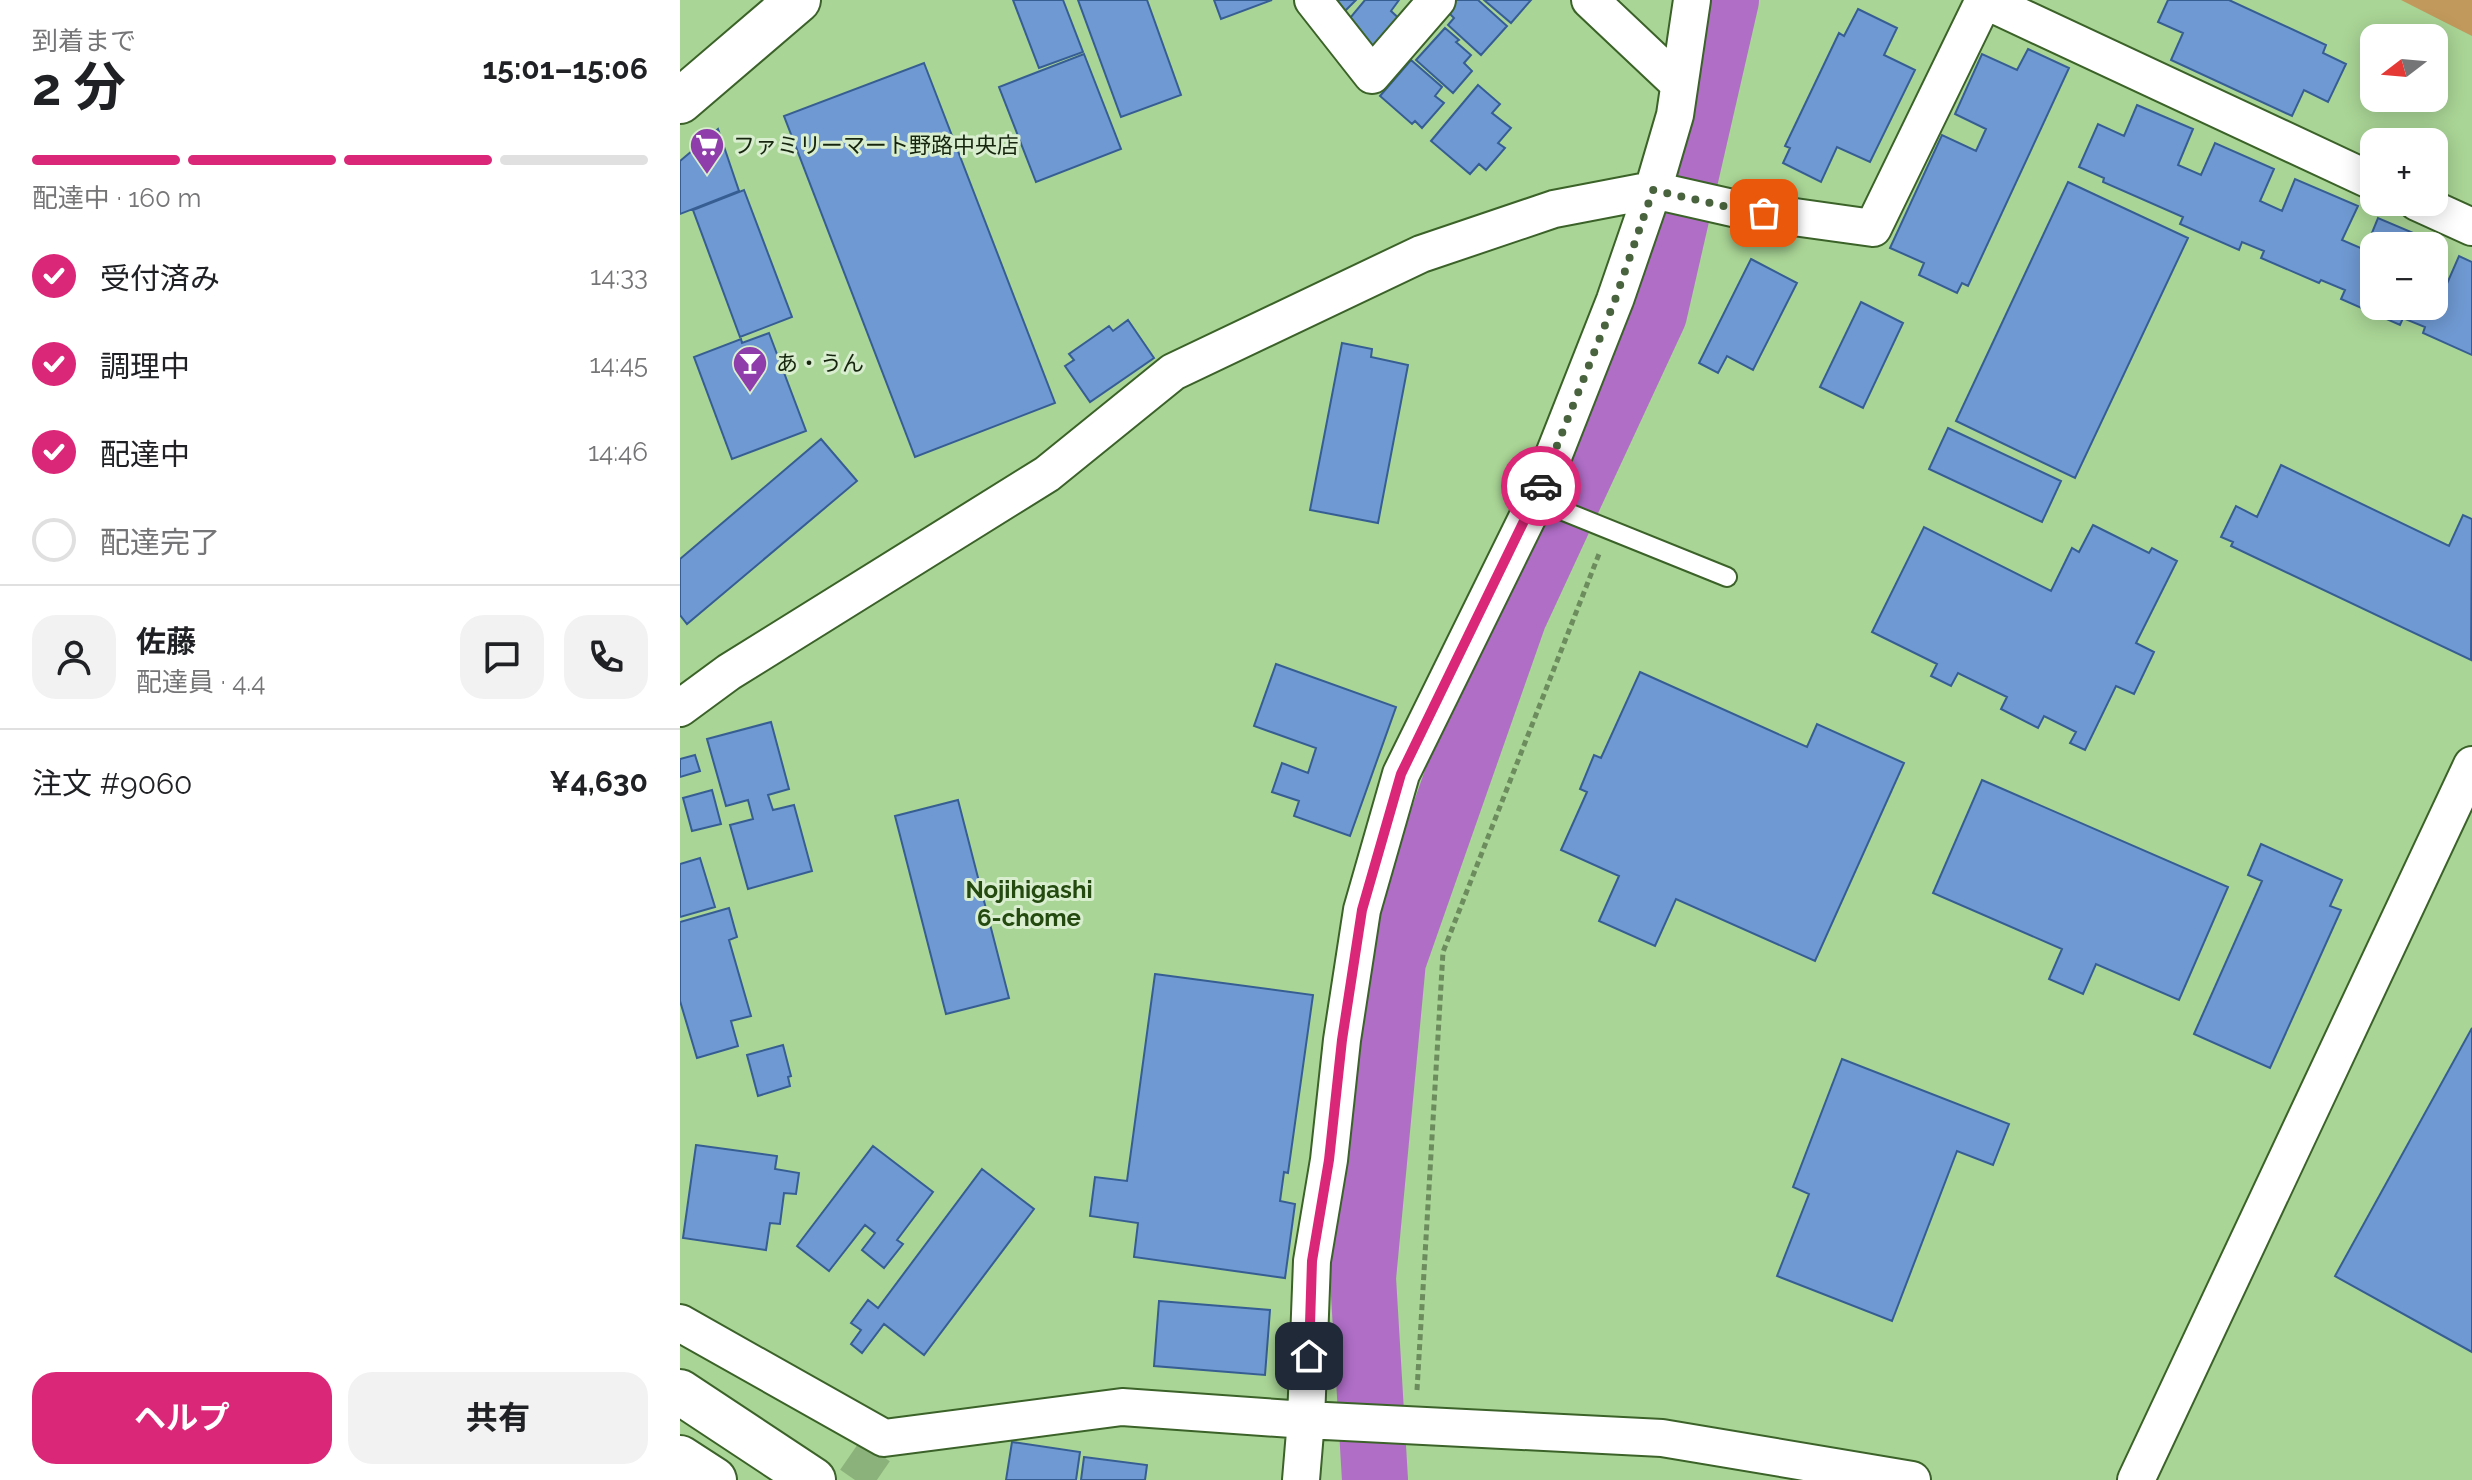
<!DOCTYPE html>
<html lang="ja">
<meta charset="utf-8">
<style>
:root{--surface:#fff;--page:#f2f2f2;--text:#202124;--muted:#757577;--line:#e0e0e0;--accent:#db2777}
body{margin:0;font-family:Raleway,"Noto Sans JP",sans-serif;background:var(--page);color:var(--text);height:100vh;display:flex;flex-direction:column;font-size:30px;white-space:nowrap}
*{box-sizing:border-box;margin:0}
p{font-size:26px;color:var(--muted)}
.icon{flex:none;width:44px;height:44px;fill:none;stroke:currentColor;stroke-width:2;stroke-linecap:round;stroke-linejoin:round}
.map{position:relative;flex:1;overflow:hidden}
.drawer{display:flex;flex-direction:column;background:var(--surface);width:680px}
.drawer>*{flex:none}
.needle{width:52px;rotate:254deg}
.controls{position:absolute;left:1680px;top:24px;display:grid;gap:16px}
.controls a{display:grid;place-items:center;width:88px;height:88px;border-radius:16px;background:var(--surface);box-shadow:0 4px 20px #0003;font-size:40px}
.pin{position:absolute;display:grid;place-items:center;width:68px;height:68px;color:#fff;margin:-34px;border-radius:16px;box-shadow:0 4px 12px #0006}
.courier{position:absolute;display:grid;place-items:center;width:80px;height:80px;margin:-40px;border:6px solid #db2777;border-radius:50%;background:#fff;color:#222;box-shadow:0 2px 10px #0007}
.overview em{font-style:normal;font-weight:700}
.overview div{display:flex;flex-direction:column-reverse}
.overview{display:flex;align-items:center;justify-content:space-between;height:136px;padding:0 32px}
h1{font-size:52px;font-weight:700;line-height:60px}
.bar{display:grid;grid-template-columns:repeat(4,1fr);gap:12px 8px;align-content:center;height:96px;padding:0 32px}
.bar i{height:10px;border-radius:6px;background:var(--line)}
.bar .selected{background:var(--accent)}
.bar p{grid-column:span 4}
.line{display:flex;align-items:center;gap:20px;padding:0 32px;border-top:2px solid var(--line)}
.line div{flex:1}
.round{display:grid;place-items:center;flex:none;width:84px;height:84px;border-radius:24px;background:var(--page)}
ol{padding:0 32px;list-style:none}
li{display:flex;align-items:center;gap:24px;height:88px}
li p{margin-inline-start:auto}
li .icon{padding:8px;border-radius:50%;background:var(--accent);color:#fff;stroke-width:4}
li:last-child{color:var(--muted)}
li i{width:44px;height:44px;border:4px solid var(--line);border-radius:50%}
.cta{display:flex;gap:16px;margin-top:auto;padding:16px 32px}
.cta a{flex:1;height:92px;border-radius:24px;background:var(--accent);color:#fff;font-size:32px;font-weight:700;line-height:92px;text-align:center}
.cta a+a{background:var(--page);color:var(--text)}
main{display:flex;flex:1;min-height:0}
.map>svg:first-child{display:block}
.green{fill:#c1995c}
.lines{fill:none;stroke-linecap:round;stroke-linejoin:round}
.river{stroke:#b06ec7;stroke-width:66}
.building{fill:#6f99d2;stroke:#375e93;stroke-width:2}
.minor-tunnel{stroke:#8cb27b;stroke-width:36;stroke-dasharray:36 18;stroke-linecap:butt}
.service-casing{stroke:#3b6228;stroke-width:22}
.minor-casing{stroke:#3b6228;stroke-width:40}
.primary-casing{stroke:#3b6228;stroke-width:48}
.trunk-casing{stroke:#3b6228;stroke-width:48}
.path{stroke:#6c8c5e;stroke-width:5;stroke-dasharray:6 4;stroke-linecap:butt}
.service{stroke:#fff;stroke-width:18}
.minor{stroke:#fff;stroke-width:36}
.primary{stroke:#fff;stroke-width:44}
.trunk{stroke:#fff;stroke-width:44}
.done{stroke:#49633e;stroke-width:8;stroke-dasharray:0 14.4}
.route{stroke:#db2777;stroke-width:10}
.labels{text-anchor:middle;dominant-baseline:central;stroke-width:6;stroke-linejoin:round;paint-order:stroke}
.poi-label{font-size:22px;fill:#16260e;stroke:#d8eecf;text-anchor:start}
.neighbourhood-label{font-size:24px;font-weight:bold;fill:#244a0f;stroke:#d8eecf}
</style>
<main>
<section class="drawer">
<div class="overview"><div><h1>2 分</h1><p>到着まで</p></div><em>15:01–15:06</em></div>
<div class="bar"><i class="selected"></i><i class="selected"></i><i class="selected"></i><i></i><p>配達中 · 160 m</p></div>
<ol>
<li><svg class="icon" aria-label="check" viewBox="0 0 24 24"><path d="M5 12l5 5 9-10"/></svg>受付済み<p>14:33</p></li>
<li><svg class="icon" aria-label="check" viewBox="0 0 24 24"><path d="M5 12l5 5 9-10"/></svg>調理中<p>14:45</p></li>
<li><svg class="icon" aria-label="check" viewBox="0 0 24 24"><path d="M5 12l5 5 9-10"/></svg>配達中<p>14:46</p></li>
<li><i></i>配達完了</li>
</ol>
<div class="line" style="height:144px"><a class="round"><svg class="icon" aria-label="person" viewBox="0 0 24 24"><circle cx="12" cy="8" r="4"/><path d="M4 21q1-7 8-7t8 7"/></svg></a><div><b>佐藤</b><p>配達員 · 4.4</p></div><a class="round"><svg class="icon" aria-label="chat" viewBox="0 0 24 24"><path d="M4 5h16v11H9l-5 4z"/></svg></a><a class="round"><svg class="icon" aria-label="phone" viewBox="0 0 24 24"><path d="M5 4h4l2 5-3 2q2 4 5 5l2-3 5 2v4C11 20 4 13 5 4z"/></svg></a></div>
<div class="line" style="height:104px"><div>注文 #9060</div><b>¥4,630</b></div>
<div class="cta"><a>ヘルプ</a><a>共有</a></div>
</section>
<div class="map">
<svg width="1792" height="1480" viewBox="0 0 1792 1480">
<rect width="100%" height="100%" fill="#a9d596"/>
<!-- green -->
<path class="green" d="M1721,0H1792V36Z"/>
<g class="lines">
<!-- river -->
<path class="river" d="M695,1480L683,1278L713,961L834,616L974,314L1046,0"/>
</g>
<!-- building -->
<path class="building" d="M333,0H383L403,52L359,68Z
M398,0H467L501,95L441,117Z
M534,0H592L541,19Z
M648,0H676L658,18Z
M685,0H719L711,11L723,22L699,52L665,24Z
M775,0H798L827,26L801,55L768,25L774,18L766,10Z
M804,0H851L831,23Z
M1488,0H1549L1646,45L1643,53L1666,64L1648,102L1624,90L1612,116L1491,60L1503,33L1478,22Z
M1178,9L1217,28L1204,55L1235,70L1190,162L1157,147L1141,182L1103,163L1110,148L1105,146L1159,33L1164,36Z
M765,28L779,40L776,42L791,55L784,63L792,71L773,93L736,60Z
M1348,49L1389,68L1288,286L1282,283L1277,293L1239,275L1244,263L1210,248L1262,135L1296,151L1306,129L1275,114L1302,54L1337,70Z
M404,54L441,149L356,182L319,87Z
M731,60L762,87L755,96L764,103L742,128L735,121L732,124L700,96Z
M244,63L375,403L235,457L104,116Z
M798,85L820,104L812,113L831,128L818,143L825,148L806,170L799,164L790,174L751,141Z
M1457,105L1513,129L1498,165L1521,175L1535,143L1594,169L1580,201L1602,211L1615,179L1678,206L1662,240L1685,250L1698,218L1757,243L1754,251V246H1694V306H1754V281L1766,286L1779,256L1792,262V355L1743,333L1745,327L1723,318L1720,325L1661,299L1665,290L1641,280L1639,283L1581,258L1584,251L1562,242L1559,250L1500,224L1503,217L1423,182L1424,178L1399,167L1418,124L1444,136Z
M38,129L59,191L0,214V161Z
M1388,182L1508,238L1395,478L1276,421Z
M64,190L112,317L60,337L13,210Z
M1071,259L1117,283L1073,370L1047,356L1038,373L1019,363Z
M1181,302L1223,323L1183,408L1140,387Z
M448,320L474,358L410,402L385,366L394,360L389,354L429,326L433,331Z
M89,333L126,431L52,459L14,357L61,339L62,343Z
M662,343L692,349L691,357L728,365L698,523L630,510Z
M1268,428L1381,481L1362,522L1249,469Z
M141,439L177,481L7,624L0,615V559Z
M1601,465L1769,546L1783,515L1792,519L1791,660L1551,546L1553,542L1541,537L1556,506L1577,517Z
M1413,525L1469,553L1472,548L1497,561L1456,643L1474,652L1454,694L1436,686L1405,750L1390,743L1396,732L1364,716L1358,728L1321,709L1327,697L1278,673L1271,686L1251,676L1257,664L1192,632L1244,527L1371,591L1392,548L1399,552Z
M596,664L716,707L670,836L614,816L619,801L592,792L602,763L628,773L636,748L574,726Z
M960,672L1127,747L1137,724L1224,763L1135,961L996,899L975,946L919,921L939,876L881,850L907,792L900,789L914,755L921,758Z
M91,722L109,789L88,795L93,810L114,805L132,871L68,889L50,825L73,819L68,800L46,806L27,739Z
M15,755L20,771L0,777V759Z
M1302,780L1548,887L1499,1000L1416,964L1403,994L1369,979L1382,949L1253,893Z
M32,790L41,824L12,831L3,798Z
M278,800L329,998L266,1014L215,816Z
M1581,844L1662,880L1650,906L1661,910L1590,1068L1514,1034L1582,881L1568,875Z
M20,858L35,907L0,917V864Z
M49,908L57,937L49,940L71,1016L51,1021L58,1046L17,1058L0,1001V922Z
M475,974L633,995L608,1173L604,1172L600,1201L615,1204L605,1278L454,1257L458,1223L410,1216L415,1177L447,1181Z
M1792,1028V1352L1655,1276Z
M103,1045L111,1076L108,1077L110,1086L78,1096L67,1055Z
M1162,1059L1329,1124L1313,1165L1277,1151L1212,1321L1097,1276L1129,1194L1113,1187Z
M16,1145L97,1156L95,1169L119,1173L116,1194L104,1193L100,1224L90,1223L86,1250L3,1238Z
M193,1146L253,1192L217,1240L223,1244L204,1268L182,1250L195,1233L185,1225L149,1271L117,1246Z
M302,1169L354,1209L244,1355L204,1324L182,1353L171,1344L181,1330L171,1323L188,1300L198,1308Z
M479,1301L590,1310L585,1375L474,1366Z
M332,1442L400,1452L396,1480H326Z
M404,1457L467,1465L465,1480H401Z"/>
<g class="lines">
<!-- minor-tunnel -->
<path class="minor-tunnel" d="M175,1480L195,1451"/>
<!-- service casing -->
<g class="service-casing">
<path id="service" d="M856,500L1047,577"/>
</g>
<!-- minor casing -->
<g class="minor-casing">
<path id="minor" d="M633,0L692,75L757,0
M910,0L999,84
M1737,202L1792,227
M0,708L49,672L367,474L493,372L741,254L874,209L973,190L1057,209L1193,228L1304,0L1694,182
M0,1323L204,1438L442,1407L626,1420L982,1438L1232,1480
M621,1480L626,1420L632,1261L649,1160L662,1040L682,910L721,774L856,500L935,300L973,190L995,115L1012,0
M1456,1480L1792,765"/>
</g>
<!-- primary casing -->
<g class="primary-casing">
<path id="primary" d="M0,101L118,0"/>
</g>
<!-- trunk casing -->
<g class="trunk-casing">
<path id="trunk" d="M0,1392L133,1480
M0,1458L34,1480"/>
</g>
<!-- path -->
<path class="path" d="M737,1390L763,952L919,554"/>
<!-- service -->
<use href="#service" class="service"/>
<!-- minor -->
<use href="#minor" class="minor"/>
<!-- primary -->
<use href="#primary" class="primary"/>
<!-- trunk -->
<use href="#trunk" class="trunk"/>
</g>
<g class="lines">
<!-- done -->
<path class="done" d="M861,486L935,300L973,190L1057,209L1084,213"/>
<!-- route -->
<path class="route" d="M629,1356L632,1261L649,1160L662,1040L682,910L721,774L861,486"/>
</g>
<!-- icons -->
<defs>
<g id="supermarket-pin" transform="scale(1.8)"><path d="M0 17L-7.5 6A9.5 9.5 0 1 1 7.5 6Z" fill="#8f3dab" stroke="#d8eecf"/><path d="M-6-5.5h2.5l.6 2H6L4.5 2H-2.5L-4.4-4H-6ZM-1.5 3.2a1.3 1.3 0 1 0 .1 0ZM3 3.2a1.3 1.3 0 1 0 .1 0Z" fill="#fff"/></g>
<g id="bar-pin" transform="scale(1.8)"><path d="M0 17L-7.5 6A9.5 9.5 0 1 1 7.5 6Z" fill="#8f3dab" stroke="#d8eecf"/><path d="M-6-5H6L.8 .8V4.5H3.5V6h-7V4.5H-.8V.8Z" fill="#fff"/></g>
</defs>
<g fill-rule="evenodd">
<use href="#supermarket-pin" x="27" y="145"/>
<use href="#bar-pin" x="70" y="363"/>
</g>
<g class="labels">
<!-- poi labels -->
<g class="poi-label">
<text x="53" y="145">ファミリーマート野路中央店</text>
<text x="96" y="363">あ・うん</text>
</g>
<!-- neighbourhood labels -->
<g class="neighbourhood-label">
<text x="349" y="889">Nojihigashi<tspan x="349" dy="28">6-chome</tspan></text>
</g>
</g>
</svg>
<div class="controls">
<a><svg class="needle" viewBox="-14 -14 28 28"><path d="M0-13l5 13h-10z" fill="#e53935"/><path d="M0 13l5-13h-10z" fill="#757577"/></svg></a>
<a>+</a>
<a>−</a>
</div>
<div class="pin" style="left:1084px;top:213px;background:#ea580c"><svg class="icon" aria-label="bag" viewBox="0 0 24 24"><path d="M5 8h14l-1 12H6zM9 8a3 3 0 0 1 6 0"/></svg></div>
<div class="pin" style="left:629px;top:1356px;background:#1f2937"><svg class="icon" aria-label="home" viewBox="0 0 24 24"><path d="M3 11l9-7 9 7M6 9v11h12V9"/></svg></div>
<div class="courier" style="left:861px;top:486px"><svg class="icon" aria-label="car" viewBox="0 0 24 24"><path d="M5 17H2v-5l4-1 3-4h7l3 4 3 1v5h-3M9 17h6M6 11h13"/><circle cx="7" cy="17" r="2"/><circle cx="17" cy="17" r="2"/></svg></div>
</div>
</main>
